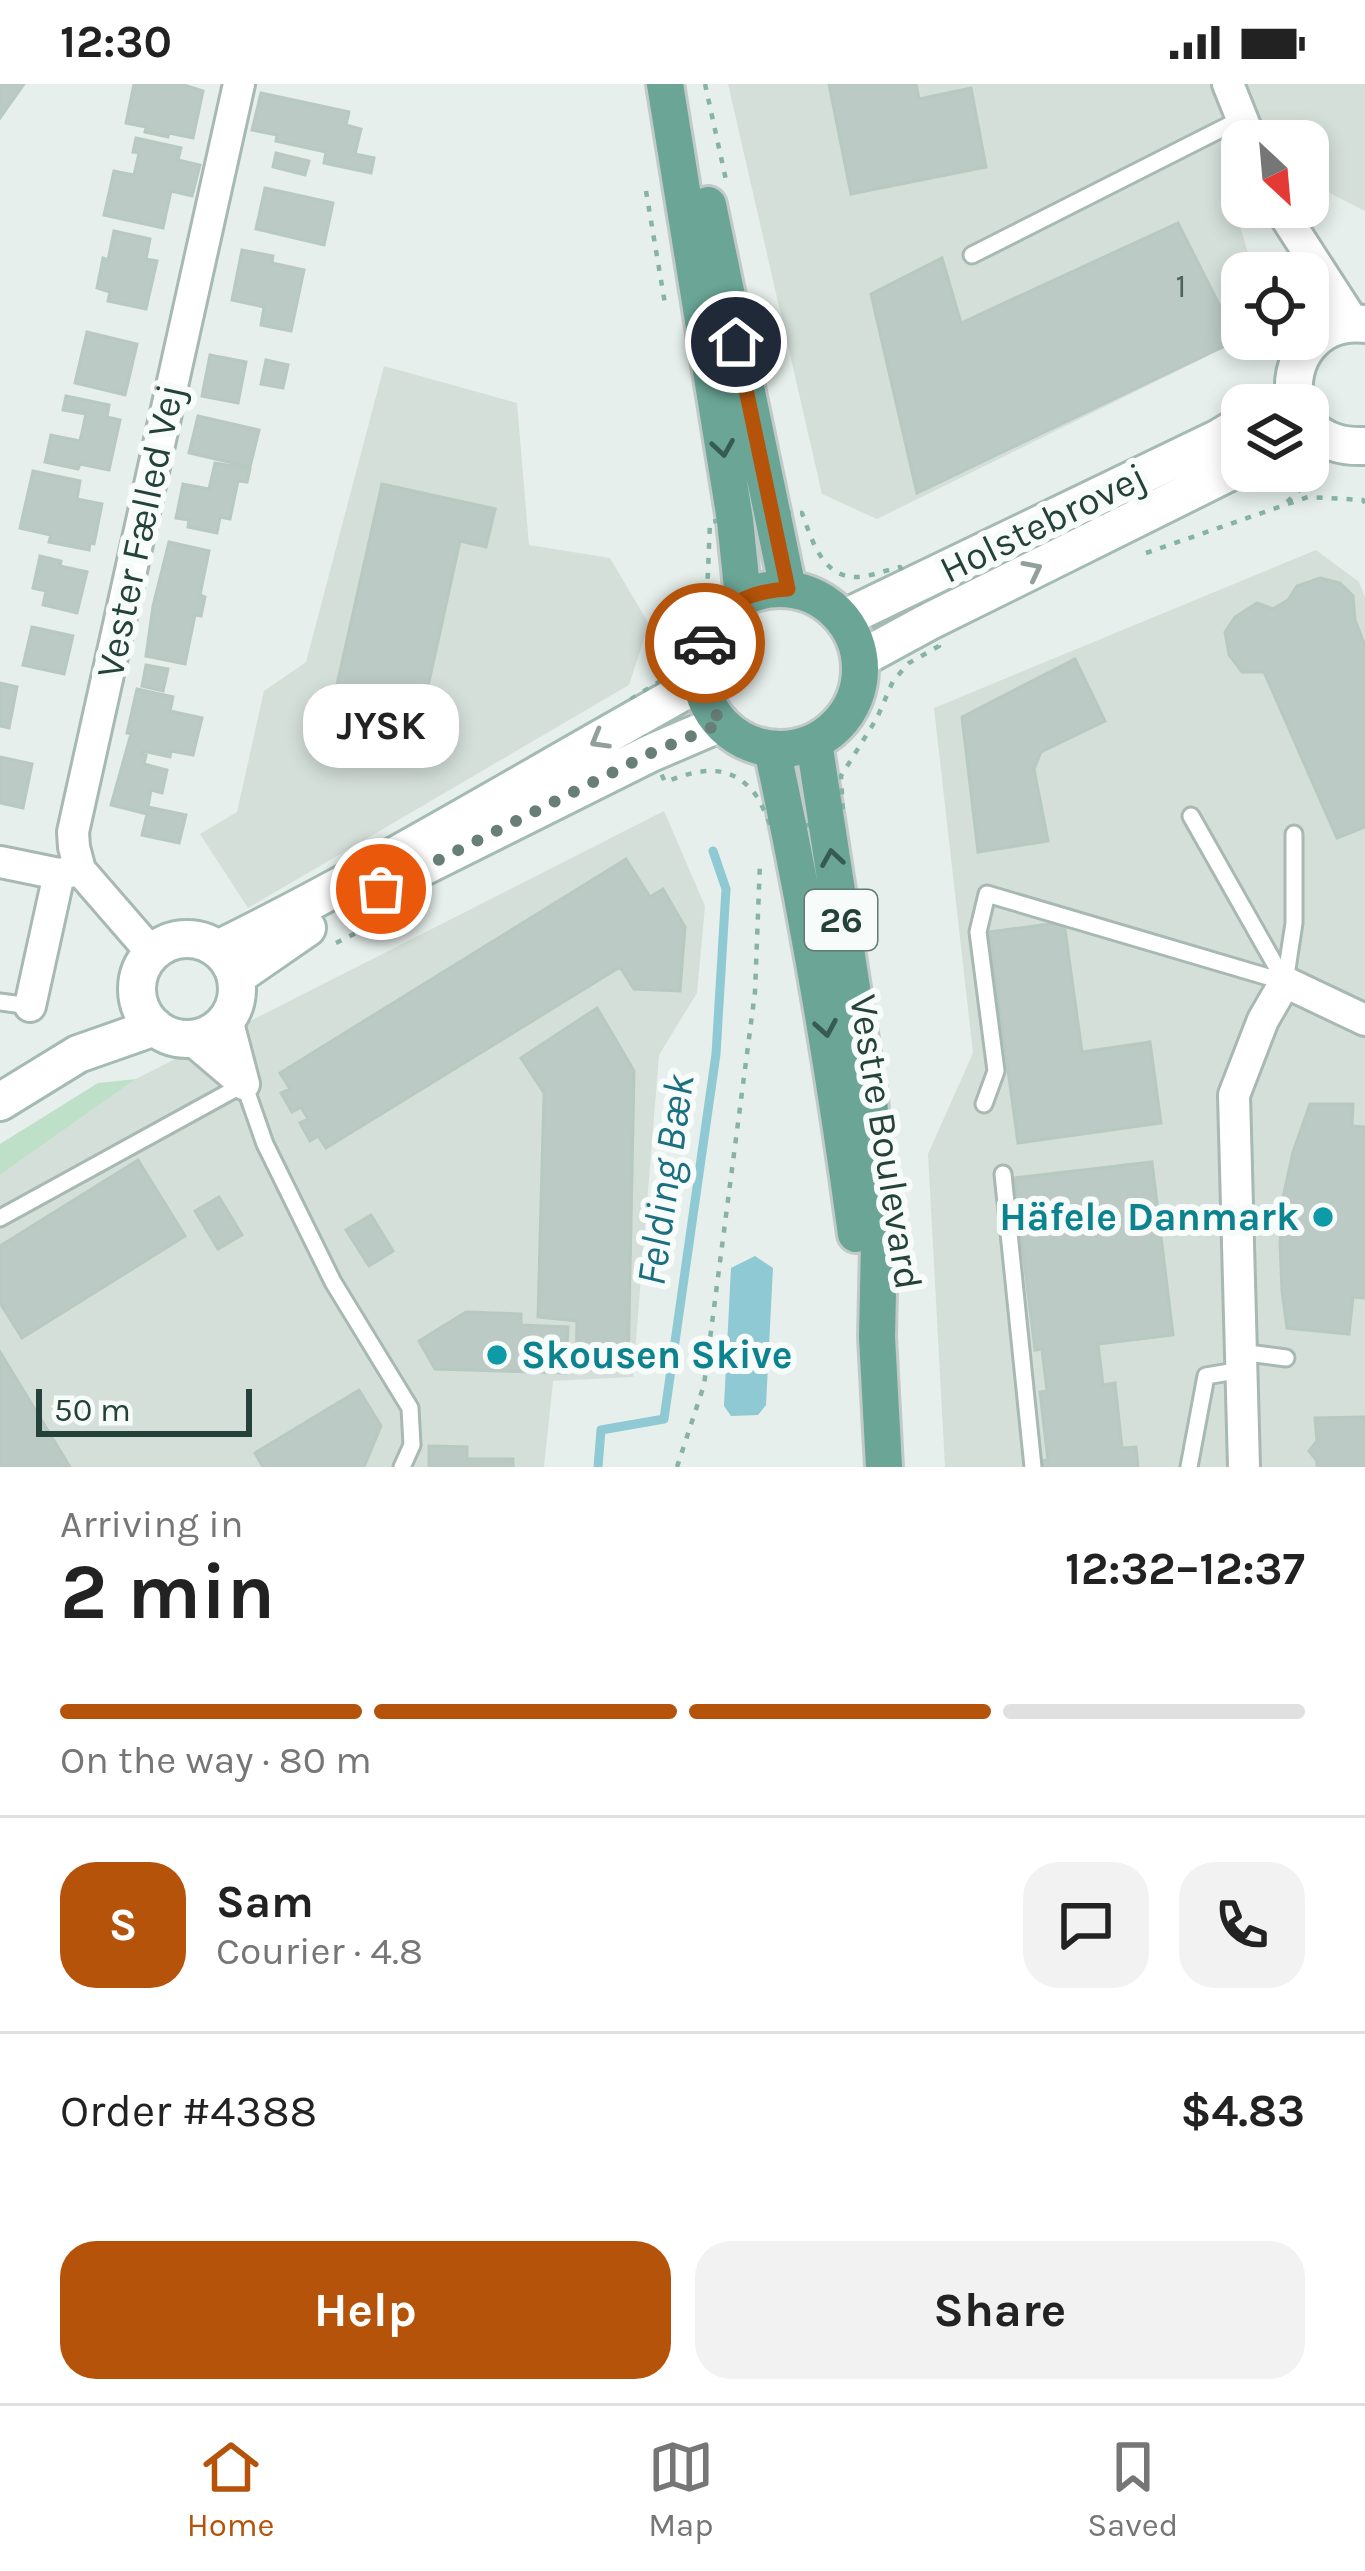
<!DOCTYPE html>
<meta charset="utf-8">
<style>
:root{--surface:#fff;--page:#f2f2f2;--text:#222;--muted:#767676;--line:#e0e0e0;--accent:#b45309}
body{margin:0;font-family:Karla,sans-serif;background:var(--page);color:var(--text);height:100vh;display:flex;flex-direction:column;font-size:45px;white-space:nowrap}
*{box-sizing:border-box;margin:0}
p{font-size:39px;color:var(--muted)}
.icon{flex:none;width:66px;height:66px;fill:none;stroke:currentColor;stroke-width:2;stroke-linecap:round;stroke-linejoin:round}
.map{position:relative;height:1383px;overflow:hidden}
.panel{display:flex;flex-direction:column;background:var(--surface);flex:1}
.panel>*{flex:none}
.needle{width:78px;rotate:154deg}
.fabs{position:absolute;left:1221px;top:36px;display:grid;gap:24px}
.fabs a{display:grid;place-items:center;width:108px;height:108px;border-radius:24px;background:var(--surface);box-shadow:0 6px 18px #0003;font-size:60px}
.scale{position:absolute;left:36px;bottom:30px;width:216px;box-sizing:border-box;padding-left:12px;border:6px solid #24423a;border-top:0;font-size:33px;line-height:42px;white-space:nowrap;color:#24423a;-webkit-text-stroke:9px #f7fbf9;paint-order:stroke}
.pin{position:absolute;display:grid;place-items:center;width:102px;height:102px;color:#fff;margin:-51px;border:6px solid #fff;border-radius:50%;box-shadow:0 3px 12px #0007}
.courier{position:absolute;display:grid;place-items:center;width:120px;height:120px;margin:-60px;border:9px solid #b45309;border-radius:50%;background:#fff;color:#222;box-shadow:0 3px 15px #0007}
.bubble{position:absolute;height:84px;border-radius:36px;background:var(--surface);box-shadow:0 6px 18px #0003;font-size:39px;font-weight:700;line-height:84px;text-align:center}
.head em{font-style:normal;font-weight:700}
.head div{display:flex;flex-direction:column-reverse}
.head{display:flex;align-items:center;justify-content:space-between;height:204px;padding:0 60px}
h1{font-size:78px;font-weight:700;line-height:90px}
.bar{display:grid;grid-template-columns:repeat(4,1fr);gap:18px 12px;align-content:center;height:144px;padding:0 60px}
.bar i{height:15px;border-radius:9px;background:var(--line)}
.bar .selected{background:var(--accent)}
.bar p{grid-column:span 4}
.line{display:flex;align-items:center;gap:30px;padding:0 60px;border-top:3px solid var(--line)}
.line div{flex:1}
.round{display:grid;place-items:center;flex:none;width:126px;height:126px;border-radius:36px;background:var(--page)}
.cta{display:flex;gap:24px;margin-top:auto;padding:24px 60px}
.cta a{flex:1;height:138px;border-radius:36px;background:var(--accent);color:#fff;font-size:48px;font-weight:700;line-height:138px;text-align:center}
.cta a+a{background:var(--page);color:var(--text)}
.status{display:flex;justify-content:space-between;align-items:center;height:84px;padding:0 60px;background:var(--surface);direction:ltr}
.status svg{height:33px;fill:currentColor}
.tabs{display:flex;justify-content:space-around;align-items:center;height:168px;border-top:3px solid var(--line);background:var(--surface);font-size:33px;color:var(--muted)}
.tabs a{display:grid;justify-items:center;gap:6px}
.tabs .selected{color:var(--accent)}
.map>svg:first-child{display:block}
.built{fill:#d4dfda}
.green{fill:#bfe0c8}
.water{fill:#8ec9d4}
.lines{fill:none;stroke-linecap:round;stroke-linejoin:round}
.stream{stroke:#8ec9d4;stroke-width:9}
.building{fill:#bbcac4;stroke:#b8c9c2;stroke-width:3}
.lane-casing{stroke:#a8b8b2;stroke-width:21}
.street-casing{stroke:#a8b8b2;stroke-width:36}
.secondary-casing{stroke:#a4bbb3;stroke-width:42}
.primary-casing{stroke:#c2cac8;stroke-width:42}
.path{stroke:#86b3a5;stroke-width:4.5;stroke-dasharray:6 9;stroke-linecap:butt}
.lane{stroke:#fff;stroke-width:15}
.street{stroke:#fff;stroke-width:30}
.secondary{stroke:#fff;stroke-width:36}
.primary{stroke:#6aa596;stroke-width:36}
.oneway{stroke:#365b51}
.oneway2{stroke:#92a09c}
.done{stroke:#687f78;stroke-width:12;stroke-dasharray:0 21.6}
.route{stroke:#b45309;stroke-width:15}
.culture-dot{fill:#0f9aa8;stroke:#f7fbf9;stroke-width:4.5}
.labels{text-anchor:middle;dominant-baseline:central;stroke-width:12;stroke-linejoin:round;paint-order:stroke}
.number-label{font-size:33px;fill:#4a645c}
.shield{fill:#f7fbf9;stroke:#637a73;stroke-width:3}
.shield-label{font-size:36px;font-weight:bold;fill:#24423a}
.street-label{font-size:39px;fill:#24423a;stroke:#f7fbf9}
.culture-label{font-size:39px;font-weight:bold;fill:#0d838f;stroke:#f7fbf9;text-anchor:end}
.water-label{font-size:42px;font-style:italic;fill:#1c6f80;stroke:#f7fbf9}
</style>
<div class="status"><b>12:30</b><svg viewBox="0 0 49 12"><path d="M0 12V9h3v3zM5 12V6h3v6zM10 12V3h3v9zM15 12V0h3v12zM26 1h20v11H26zM47 4h2v5h-2z"/></svg></div>
<div class="map">
<svg width="1365" height="1383" viewBox="0 0 1365 1383">
<rect width="100%" height="100%" fill="#e6efeb"/>
<!-- built -->
<path class="built" d="M728,0H1365V127L1308,98V57H1242V123H1248L1236,129L1254,189H1242V255L877,435L822,410Z
M384,282L517,319L529,461L610,474L649,540L629,601L248,824L200,750L237,728L264,607L306,578Z
M1316,466L1359,498L1365,514V1383H945L928,1070L973,969L934,624Z
M664,727L705,822L697,909L659,971L633,1293L553,1297L544,1383H0V1091L136,995Z"/>
<!-- green -->
<path class="green" d="M136,995L0,1091V1060L98,999Z"/>
<!-- water -->
<path class="water" d="M755,1172L773,1184L766,1321L758,1331L731,1332L724,1322L731,1184Z"/>
<g class="lines">
<!-- stream -->
<path class="stream" d="M598,1383L601,1346L664,1335L716,970L726,805L713,767"/>
</g>
<!-- building -->
<path class="building" d="M0,0H24L0,34Z
M134,0H181L203,7L193,54L169,49L168,53L145,48L146,43L126,39Z
M829,0H916L919,15L971,4L986,83L851,110Z
M261,9L349,28L346,41L361,45L355,70L374,74L371,89L324,79L326,68L276,57L277,51L252,46Z
M136,54L181,64L178,76L200,81L192,112L171,107L163,144L104,131L114,87L134,91L139,69L133,68Z
M276,69L309,77L305,91L273,83Z
M265,104L333,119L324,161L256,145Z
M1178,139L1237,256L917,409L871,210L942,174L961,239Z
M114,147L150,155L146,175L157,177L146,225L108,217L110,208L97,204L103,174L108,176Z
M242,166L273,172L272,179L304,186L291,247L261,241L264,223L232,216Z
M87,248L137,260L125,311L75,299Z
M210,271L246,278L238,319L202,312Z
M266,276L288,281L283,304L261,300Z
M66,312L109,321L107,333L120,336L109,386L80,380L78,385L45,378L51,351L80,357L86,330L63,326Z
M198,332L259,346L250,383L189,369Z
M215,379L250,385L247,398L238,397L230,435L220,433L217,449L188,443L189,436L176,434L183,400L209,405Z
M33,387L80,397L77,415L102,420L94,460L90,459L89,466L49,458L51,451L20,444Z
M382,400L495,425L486,463L460,457L423,625L336,605Z
M169,458L209,467L200,511L205,513L201,532L195,531L185,580L146,572L153,522Z
M40,472L61,477L60,482L87,488L77,529L43,521L46,507L33,504Z
M1320,494L1340,499L1353,512L1355,536L1365,562V743L1337,754L1264,588H1242L1229,571L1225,548L1235,533L1257,519L1273,525L1288,516L1297,502Z
M32,543L73,552L64,590L23,581Z
M1075,575L1105,637L1041,668L1034,685L1048,757L978,768L962,633Z
M146,581L168,585L163,607L142,602Z
M0,599L17,603L9,644L0,642Z
M137,605L173,613L170,627L202,634L193,671L171,667L170,673L143,667L142,670L146,671L144,680L167,686L162,709L151,706L148,723L186,731L179,759L142,751L147,730L111,721L131,650L127,649Z
M0,673L32,680L23,724L0,719Z
M626,775L650,813L663,805L685,843L680,907L634,905L620,883L326,1064L318,1052L310,1057L300,1039L308,1035L301,1023L292,1028L281,1009L290,1005L280,989Z
M1064,838L1082,968L1150,958L1161,1039L1018,1059L989,848Z
M597,924L634,987L628,1288L576,1284L577,1237L538,1233L544,1009L521,974Z
M1310,1020H1353L1352,1042L1365,1043V1214L1353,1213L1349,1250L1287,1244L1282,1207L1280,1158L1284,1109L1293,1068Z
M138,1076L185,1152L22,1254L0,1219V1162Z
M1152,1078L1173,1251L1098,1260L1103,1301L1115,1299L1122,1364L1136,1363L1138,1383H1040V1377L1048,1376L1040,1308L1047,1307L1042,1265L1035,1266L1014,1094Z
M219,1113L242,1151L218,1165L195,1127Z
M371,1131L393,1167L369,1182L346,1146Z
M466,1228L521,1230V1241L568,1243L566,1289L435,1285L419,1257Z
M0,1268L70,1383H0Z
M359,1306L381,1342L364,1383H263L255,1369Z
M1365,1333V1383H1317V1377L1309,1367L1317,1357L1315,1334Z
M429,1362L467,1363V1375H513V1383H429Z"/>
<g class="lines">
<!-- lane casing -->
<g class="lane-casing">
<path id="lane" d="M972,171L1241,35
M1191,732L1285,898L1294,839V750
M0,918L30,922
M984,1020L996,987L978,848L987,810L1285,898
M1003,1090L1033,1383
M0,1134L244,1000L265,1060L333,1198L410,1324L412,1361L402,1383
M1240,1268L1286,1274
M1189,1383L1206,1292L1241,1286"/>
</g>
<!-- street casing -->
<g class="street-casing">
<path id="street" d="M1228,0L1251,57
M1279,123L1354,239
M0,778L59,790L74,787
M152,869L80,786L74,763L73,748L239,0
M30,922L59,790
M227,935L244,1000
M190,954L244,1000
M1244,1383L1234,1011L1263,936L1285,898L1365,936"/>
</g>
<!-- secondary casing -->
<g class="secondary-casing">
<path id="secondary" d="M1296,321C1285,276 1317,234 1365,240
M1308,342C1325,358 1342,363 1365,362
M843,535L1219,354L1242,340
M860,575L928,538L1242,382
M425,782L651,669L721,639
M137 905a50 50 0 1 1 100 0a50 50 0 1 1-100 0Z
M218,865C383,784 540,687 701,598
M236,893L307,844
M0,1018L78,970L155,943"/>
</g>
<!-- primary casing -->
<g class="primary-casing">
<path id="primary" d="M665,0L735,436L743,514
M708,121L788,505
M700 585a80 80 0 1 1 160 0a80 80 0 1 1-160 0Z
M814,658L869,1014L879,1161L877,1253L884,1383
M772,665C807,825 834,987 856,1150"/>
</g>
<!-- path -->
<path class="path" d="M705,0L726,96
M646,107L665,220
M1296,387L1308,413
M1287,418L1318,388
M770,429H802C811,453 821,491 853,493C867,494 886,486 900,483L939,562L909,579L893,597L877,634L841,692L843,729L826,738L773,747C767,734 760,713 749,703C724,678 694,687 665,698L628,617L665,594L681,555L707,511L710,438Z
M1146,469L1308,413L1363,416L1365,419
M336,859L423,816
M677,1383L704,1301L755,908L760,778"/>
<!-- lane -->
<use href="#lane" class="lane"/>
<!-- street -->
<use href="#street" class="street"/>
<!-- secondary -->
<use href="#secondary" class="secondary"/>
<!-- primary -->
<use href="#primary" class="primary"/>
</g>
<!-- one-way arrows -->
<defs><path id="oneway-chevron" d="M-2-3.5L2.5 0L-2 3.5" fill="none" stroke-width="1.6" stroke-linecap="round" stroke-linejoin="round" transform="scale(3)"/></defs>
<g class="oneway">
<use href="#oneway-chevron" transform="translate(723 364) rotate(81)"/>
<use href="#oneway-chevron" transform="translate(832 774) rotate(-99)"/>
<use href="#oneway-chevron" transform="translate(826 944) rotate(80)"/>
</g>
<g class="oneway2">
<use href="#oneway-chevron" transform="translate(1033 486) rotate(-27)"/>
<use href="#oneway-chevron" transform="translate(599 656) rotate(150)"/>
</g>
<g class="lines">
<!-- done -->
<path class="done" d="M381,805L651,669L722,639C704,614 696,590 705,559"/>
<!-- route -->
<path class="route" d="M705,559C717,521 751,507 788,505L736,258"/>
</g>
<!-- markers -->
<g class="culture-dot">
<circle cx="1323" cy="1133" r="12"/>
<circle cx="497" cy="1271" r="12"/>
</g>
<g class="labels">
<!-- number labels -->
<g class="number-label">
<text x="1181" y="202">1</text>
</g>
<!-- shield labels -->
<rect class="shield" x="805" y="806" width="72" height="60" rx="9"/>
<g class="shield-label">
<text x="841" y="836">26</text>
</g>
<!-- street labels -->
<g class="street-label">
<text transform="translate(1043 439) rotate(-26)">Holstebrovej</text>
<text transform="translate(140 447) rotate(-78)">Vester Fælled Vej</text>
<text transform="translate(886 1058) rotate(81)">Vestre Boulevard</text>
</g>
<!-- culture labels -->
<g class="culture-label">
<text x="1299" y="1133">Häfele Danmark</text>
<text x="521" y="1271" text-anchor="start">Skousen Skive</text>
</g>
<!-- water labels -->
<g class="water-label">
<text transform="translate(665 1096) rotate(-82)">Felding Bæk</text>
</g>
</g>
</svg>
<div class="fabs">
<a><svg class="needle" viewBox="-14 -14 28 28"><path d="M0-13l5 13h-10z" fill="#e53935"/><path d="M0 13l5-13h-10z" fill="#767676"/></svg></a>
<a><svg class="icon" aria-label="locate" viewBox="0 0 24 24"><circle cx="12" cy="12" r="6"/><path d="M12 2v4M12 18v4M2 12h4M18 12h4"/></svg></a>
<a><svg class="icon" aria-label="layers" viewBox="0 0 24 24"><path d="M12 4l9 5-9 5-9-5zM3 14l9 5 9-5"/></svg></a>
</div>
<div class="scale">50 m</div>
<div class="pin" style="left:381px;top:805px;background:#ea580c"><svg class="icon" aria-label="bag" viewBox="0 0 24 24"><path d="M5 8h14l-1 12H6zM9 8a3 3 0 0 1 6 0"/></svg></div>
<div class="pin" style="left:736px;top:258px;background:#1f2937"><svg class="icon" aria-label="home" viewBox="0 0 24 24"><path d="M3 11l9-7 9 7M6 9v11h12V9"/></svg></div>
<div class="courier" style="left:705px;top:559px"><svg class="icon" aria-label="car" viewBox="0 0 24 24"><path d="M5 17H2v-5l4-1 3-4h7l3 4 3 1v5h-3M9 17h6M6 11h13"/><circle cx="7" cy="17" r="2"/><circle cx="17" cy="17" r="2"/></svg></div>
<div class="bubble" style="left:303px;top:600px;width:156px">JYSK</div>
</div>
<section class="panel">
<div class="head"><div><h1>2 min</h1><p>Arriving in</p></div><em>12:32–12:37</em></div>
<div class="bar"><i class="selected"></i><i class="selected"></i><i class="selected"></i><i></i><p>On the way · 80 m</p></div>
<div class="line" style="height:216px"><b class="round" style="background:var(--accent);color:#fff">S</b><div><b>Sam</b><p>Courier · 4.8</p></div><a class="round"><svg class="icon" aria-label="chat" viewBox="0 0 24 24"><path d="M4 5h16v11H9l-5 4z"/></svg></a><a class="round"><svg class="icon" aria-label="phone" viewBox="0 0 24 24"><path d="M5 4h4l2 5-3 2q2 4 5 5l2-3 5 2v4C11 20 4 13 5 4z"/></svg></a></div>
<div class="line" style="height:156px"><div>Order #4388</div><b>$4.83</b></div>
<div class="cta"><a>Help</a><a>Share</a></div>
</section>
<nav class="tabs">
<a class="selected"><svg class="icon" aria-label="home" viewBox="0 0 24 24"><path d="M3 11l9-7 9 7M6 9v11h12V9"/></svg>Home</a>
<a><svg class="icon" aria-label="map" viewBox="0 0 24 24"><path d="M3 6l6-2 6 2 6-2v14l-6 2-6-2-6 2zM9 4v14M15 6v14"/></svg>Map</a>
<a><svg class="icon" aria-label="saved" viewBox="0 0 24 24"><path d="M7 4h10v16l-5-4-5 4z"/></svg>Saved</a>
</nav>
